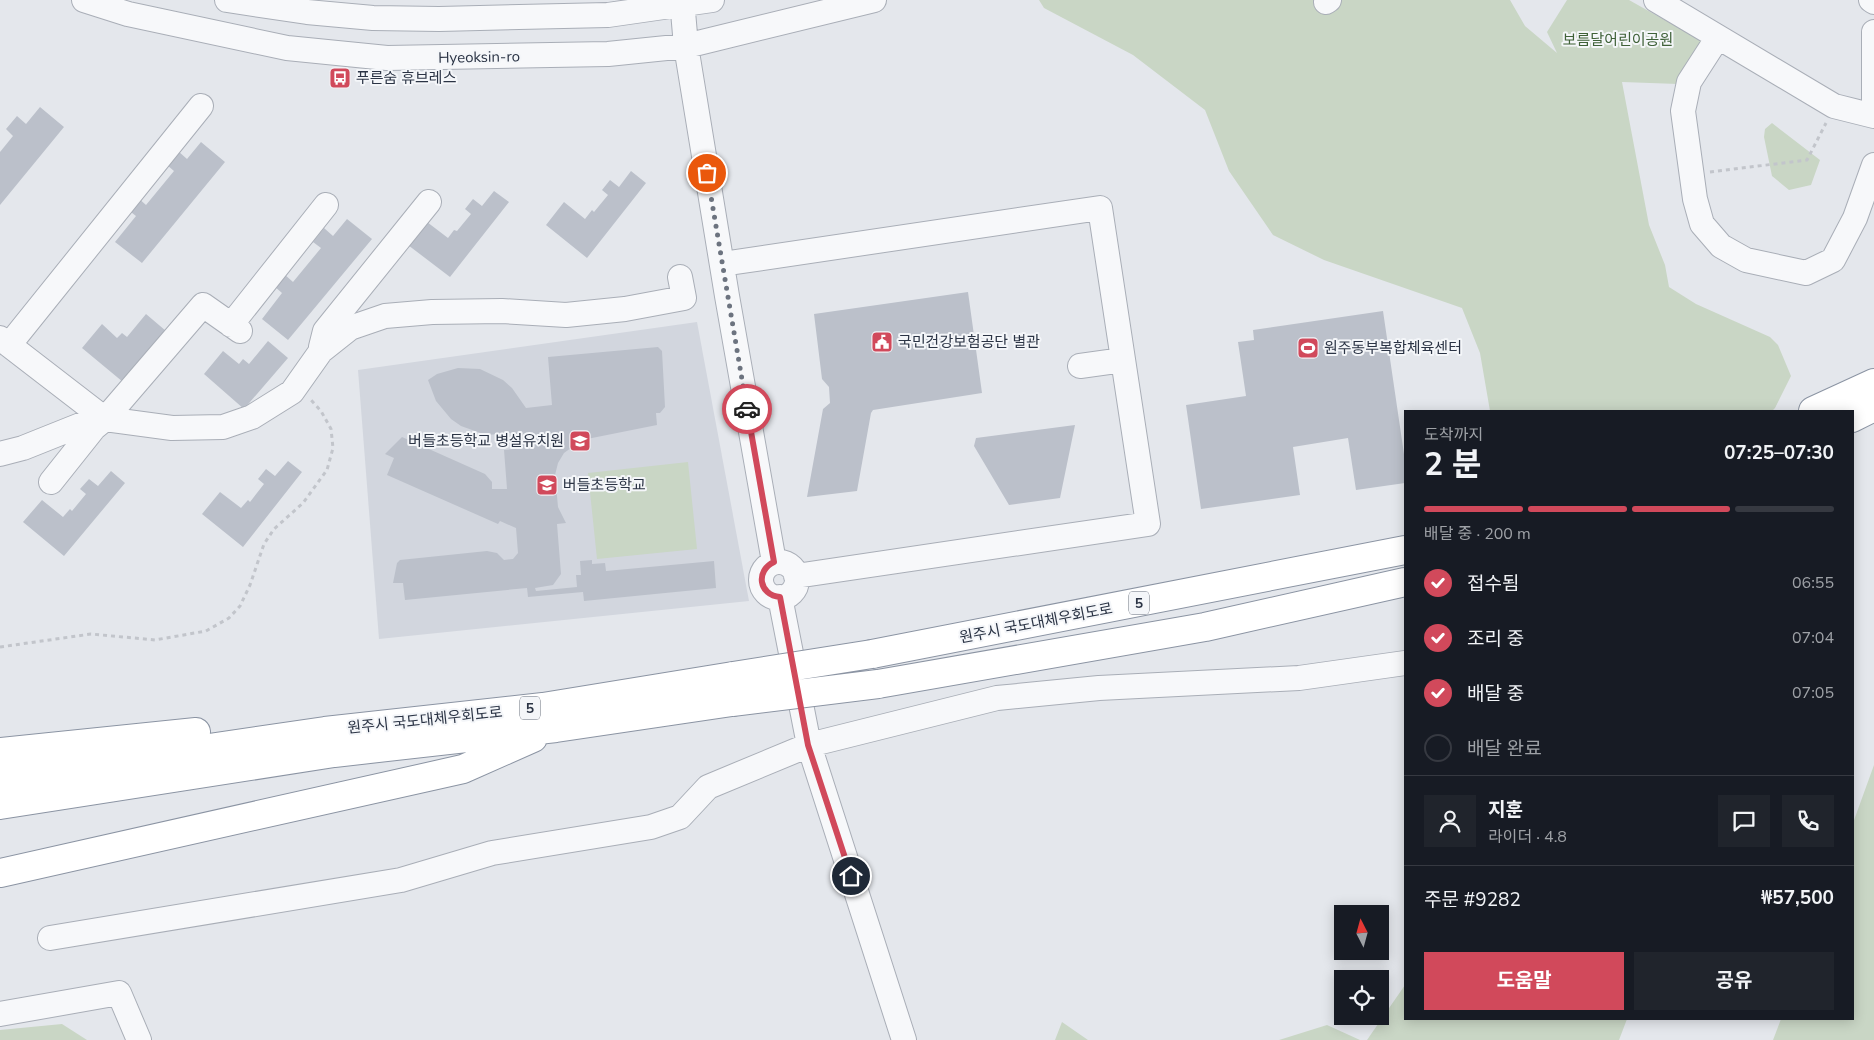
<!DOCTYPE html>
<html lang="ko">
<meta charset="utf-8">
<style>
:root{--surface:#171b24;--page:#20242c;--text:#f1f3f6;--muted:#9ea1a6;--line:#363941;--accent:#d1495b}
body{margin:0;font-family:"Nunito Sans","Noto Sans KR",sans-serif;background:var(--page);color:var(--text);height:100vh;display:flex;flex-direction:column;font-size:19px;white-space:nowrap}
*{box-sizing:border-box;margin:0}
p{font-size:16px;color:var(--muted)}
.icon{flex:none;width:28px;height:28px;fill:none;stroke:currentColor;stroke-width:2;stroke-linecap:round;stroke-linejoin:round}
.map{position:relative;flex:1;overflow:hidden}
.panel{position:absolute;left:1404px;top:410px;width:450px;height:610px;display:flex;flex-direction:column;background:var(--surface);border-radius:0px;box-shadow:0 2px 12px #0003}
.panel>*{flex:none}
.needle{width:32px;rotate:354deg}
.fabs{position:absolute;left:1334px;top:905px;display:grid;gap:10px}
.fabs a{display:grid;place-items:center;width:55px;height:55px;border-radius:0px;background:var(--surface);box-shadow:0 2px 12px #0003;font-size:25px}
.pin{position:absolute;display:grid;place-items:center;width:42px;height:42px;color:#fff;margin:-21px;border:2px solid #fff;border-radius:50%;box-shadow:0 1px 5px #0007}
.courier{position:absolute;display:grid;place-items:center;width:50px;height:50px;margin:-25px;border:4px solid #d1495b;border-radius:50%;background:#fff;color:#222;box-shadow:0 1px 6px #0007}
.summary em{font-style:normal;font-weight:700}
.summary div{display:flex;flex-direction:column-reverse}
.summary{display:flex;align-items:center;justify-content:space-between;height:85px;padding:0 20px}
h1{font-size:32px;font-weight:700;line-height:38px}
.bar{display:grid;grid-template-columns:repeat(4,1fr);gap:8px 5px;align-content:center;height:60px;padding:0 20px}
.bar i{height:6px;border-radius:4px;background:var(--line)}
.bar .on{background:var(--accent)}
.bar p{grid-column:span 4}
.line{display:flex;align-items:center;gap:12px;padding:0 20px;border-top:1px solid var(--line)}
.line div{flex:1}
.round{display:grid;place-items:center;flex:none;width:52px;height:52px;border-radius:0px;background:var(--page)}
ol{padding:0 20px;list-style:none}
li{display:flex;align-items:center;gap:15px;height:55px}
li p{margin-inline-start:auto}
li .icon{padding:5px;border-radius:50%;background:var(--accent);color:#fff;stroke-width:4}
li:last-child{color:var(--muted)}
li i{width:28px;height:28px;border:2px solid var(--line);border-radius:50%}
.primary-button{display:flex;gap:10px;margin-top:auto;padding:10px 20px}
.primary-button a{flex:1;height:58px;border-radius:0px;background:var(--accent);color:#fff;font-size:20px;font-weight:700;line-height:58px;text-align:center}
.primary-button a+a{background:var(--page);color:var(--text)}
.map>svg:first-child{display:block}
.built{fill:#d2d6de}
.green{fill:#c9d6c5}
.building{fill:#bbc0ca}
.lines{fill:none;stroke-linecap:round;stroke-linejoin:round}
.minor-casing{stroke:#a9aeb7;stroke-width:26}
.highway-casing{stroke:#8b94a3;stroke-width:30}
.path{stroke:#c2c5cb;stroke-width:3;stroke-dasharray:4 4;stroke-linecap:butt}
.minor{stroke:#f7f8fa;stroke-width:24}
.highway{stroke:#fff;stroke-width:28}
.highway-bridge-casing{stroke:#8b94a3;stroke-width:30;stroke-linecap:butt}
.highway-bridge{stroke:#fff;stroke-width:28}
.done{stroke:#6c737f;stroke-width:5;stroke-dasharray:0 9}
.route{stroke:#d1495b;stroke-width:6}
.labels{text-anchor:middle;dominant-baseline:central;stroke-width:4;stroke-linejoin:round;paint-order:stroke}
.shield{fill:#f4f6f9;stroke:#676e7b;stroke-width:1}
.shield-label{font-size:14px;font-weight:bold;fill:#2b3445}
.park-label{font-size:15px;fill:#3f6138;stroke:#f4f6f9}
.street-label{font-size:15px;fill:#2b3445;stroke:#f4f6f9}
.poi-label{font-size:15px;fill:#2b3445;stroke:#f4f6f9;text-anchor:start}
</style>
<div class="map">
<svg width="1874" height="1040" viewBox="0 0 1874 1040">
<rect width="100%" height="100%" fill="#e4e7ec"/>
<!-- built -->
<path class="built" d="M697,322L749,601L379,639L358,370Z"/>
<!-- green -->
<path class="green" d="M1039,0H1510L1525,26L1557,53L1547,32L1567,0H1629L1702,41L1678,84L1622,82L1649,225L1665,265L1669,287L1696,304L1770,337L1778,345L1791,376L1775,408L1772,411H1490L1480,353L1462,308L1324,260L1273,235L1229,171L1205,110L1133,55L1044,8Z
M1772,123L1820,160L1811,185L1789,190L1772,176L1764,137L1765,129Z
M688,462L697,549L597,559L588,473Z
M1874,765V1040H1773L1781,1019H1852L1853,823Z
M1405,985V1019H1627L1619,1040H1367Z
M1062,1022L1088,1040H1055Z
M62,1024L87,1040H0V1030Z
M1327,1025L1360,1040H1279Z"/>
<!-- building -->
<path class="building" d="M40,107L64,127L0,205V152L13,136L6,129L17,116L26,124Z
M201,142L225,162L142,263L115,242L136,216L127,209L137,197L146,205L174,171L167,165L178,151L187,159Z
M631,171L646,183L587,258L546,225L564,202L585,219L592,210L594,212L608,195L602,190L610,180L619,187Z
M494,191L509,202L450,277L408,245L427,222L448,238L454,230L457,231L471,214L465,209L473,199L482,206Z
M347,219L372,239L288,340L262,319L282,293L274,286L284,274L293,282L321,248L313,242L324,228L333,236Z
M968,292L982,393L873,410L871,413L857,491L807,497L823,409L830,403L829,387L822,379L814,314Z
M1383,311L1405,461V483L1356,490L1348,438L1293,447L1300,495L1201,509L1186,405L1246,396L1238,342L1254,340L1253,330Z
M146,314L166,331L123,382L82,348L102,324L117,338L122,333L127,337Z
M268,341L288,358L244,409L204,374L223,351L239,364L243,359L249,364Z
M658,347L662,351L665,407L660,413H656L657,425L582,440L564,453L558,463L555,475L558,507L566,523L557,524L561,574L553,585L535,588L536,591L577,587L576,575H581L580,561L592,560V564L605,563L606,571L714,561L716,588L584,601L583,592L528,597L527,588L405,600L403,583H393L397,563L400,560L487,551L497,553L504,560L513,559L518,553L516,528L500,521L498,524L387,475L394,458L385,454L402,437L485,474L492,482V489H507L504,450L514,449L512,433L486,435L461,426L451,419L436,401L428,380L437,374L458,368L480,369L503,380L512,388L526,408L552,405L548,357Z
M1075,425L1060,498L1009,505L974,446L976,438Z
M288,461L302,472L243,547L202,514L220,492L241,508L248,500L250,502L264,484L258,479L266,469L275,476Z
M111,471L125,483L64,556L23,522L42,500L63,517L70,509L72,511L86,494L80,489L89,479L98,486Z"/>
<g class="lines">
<!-- minor casing -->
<g class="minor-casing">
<path id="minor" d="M84,0L128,14L287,48L387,58L608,54L686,46L874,0
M227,0L307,12L373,18L439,19L608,15L712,0
M682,0L686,46L727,296L774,562
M1656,0L1834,106L1874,116
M1871,0L1874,2
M1326,2L1329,0
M1874,32V110
M1718,37L1689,82L1683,111L1695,199L1702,224L1721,246L1746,260L1806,273L1833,260L1855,218L1874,165
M722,264L1100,208L1148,524L796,576
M231,325L326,205
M0,338L105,419
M9,345L201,106
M321,347L325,331L429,202
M1080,366L1123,360
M0,454L23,448L88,422L105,419L172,428L223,427L252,417L292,392L321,351L350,328L385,316L432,312L502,311L566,315L625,309L684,298L680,277
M51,482L94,428L105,419L203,305L240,331
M761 580a18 18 0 1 1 36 0a18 18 0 1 1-36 0Z
M780,597L809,745L904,1040
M50,938L401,880L492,853L651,827L680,817L708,787L809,745L997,698L1099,688L1299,678L1405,663
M0,1014L119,993L139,1040"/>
</g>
<!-- highway casing -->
<g class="highway-casing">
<path id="highway" d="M1813,411L1874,383
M1852,418L1874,407
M872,654L1405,550
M878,684L1205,627L1405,582
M0,752L196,732
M0,779L325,731L543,707L733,676
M0,805L334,753L556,728L732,702
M0,873L463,769L533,738"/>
</g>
<!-- path -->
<path class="path" d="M1710,172L1807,160L1826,123
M0,647L91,634L155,640L206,631L229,618L240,606L250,585L264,544L274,529L303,503L327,470L333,448L331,429L321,411L311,400"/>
<!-- minor -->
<use href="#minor" class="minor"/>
<!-- highway -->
<use href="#highway" class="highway"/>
<!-- highway-bridge casing -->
<g class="highway-bridge-casing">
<path id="highway-bridge" d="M733,676L872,654
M732,702L878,684"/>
</g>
<!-- highway-bridge -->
<use href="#highway-bridge" class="highway-bridge"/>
</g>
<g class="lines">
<!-- done -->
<path class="done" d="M707,173L747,409"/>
<!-- route -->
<path class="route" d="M747,409L774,562C755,571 759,595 780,597L808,745L851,876"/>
</g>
<!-- icons -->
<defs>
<g id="bus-square" transform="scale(1.125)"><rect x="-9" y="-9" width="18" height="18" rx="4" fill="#d1495b" stroke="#f4f6f9"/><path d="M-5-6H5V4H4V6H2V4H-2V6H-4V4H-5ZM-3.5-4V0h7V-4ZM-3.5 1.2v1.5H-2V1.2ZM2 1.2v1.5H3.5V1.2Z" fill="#fff"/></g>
<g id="civic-square" transform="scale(1.125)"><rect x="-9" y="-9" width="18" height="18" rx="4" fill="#d1495b" stroke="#f4f6f9"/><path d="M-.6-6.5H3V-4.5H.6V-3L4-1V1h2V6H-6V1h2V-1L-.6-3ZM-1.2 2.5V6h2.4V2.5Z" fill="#fff"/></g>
<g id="stadium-square" transform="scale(1.125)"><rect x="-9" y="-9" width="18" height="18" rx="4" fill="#d1495b" stroke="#f4f6f9"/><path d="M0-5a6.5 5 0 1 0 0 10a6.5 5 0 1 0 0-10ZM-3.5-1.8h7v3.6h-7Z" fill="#fff"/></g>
<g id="school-square" transform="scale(1.125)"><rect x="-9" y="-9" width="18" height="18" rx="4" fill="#d1495b" stroke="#f4f6f9"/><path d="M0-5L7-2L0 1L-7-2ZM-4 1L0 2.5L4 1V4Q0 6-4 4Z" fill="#fff"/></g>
</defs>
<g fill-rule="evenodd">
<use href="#bus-square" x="340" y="78"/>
<use href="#civic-square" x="882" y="342"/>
<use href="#stadium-square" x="1308" y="348"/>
<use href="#school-square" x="580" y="441"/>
<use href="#school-square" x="547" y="485"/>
</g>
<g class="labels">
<!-- shield labels -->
<g class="shield">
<rect x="1129" y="591.5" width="20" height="23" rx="4"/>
<rect x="520" y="696.5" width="20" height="23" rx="4"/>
</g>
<g class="shield-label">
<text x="1139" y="603">5</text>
<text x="530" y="708">5</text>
</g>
<!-- park labels -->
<g class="park-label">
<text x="1618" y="40">보름달어린이공원</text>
</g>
<!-- street labels -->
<g class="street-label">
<text transform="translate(479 57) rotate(-1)">Hyeoksin-ro</text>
<text transform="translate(1036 623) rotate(-11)">원주시 국도대체우회도로</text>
<text transform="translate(425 720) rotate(-6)">원주시 국도대체우회도로</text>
</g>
<!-- poi labels -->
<g class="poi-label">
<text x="356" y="78">푸른숨 휴브레스</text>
<text x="898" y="342">국민건강보험공단 별관</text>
<text x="1324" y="348">원주동부복합체육센터</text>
<text x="564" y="441" text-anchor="end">버들초등학교 병설유치원</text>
<text x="563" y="485">버들초등학교</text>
</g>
</g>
</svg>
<div class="fabs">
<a><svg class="needle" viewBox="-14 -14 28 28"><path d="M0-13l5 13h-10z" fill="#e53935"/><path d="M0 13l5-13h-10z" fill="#9ea1a6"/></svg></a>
<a><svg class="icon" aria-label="locate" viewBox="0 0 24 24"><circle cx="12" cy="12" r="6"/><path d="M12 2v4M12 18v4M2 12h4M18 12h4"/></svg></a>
</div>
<div class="pin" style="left:707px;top:173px;background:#ea580c"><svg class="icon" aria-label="bag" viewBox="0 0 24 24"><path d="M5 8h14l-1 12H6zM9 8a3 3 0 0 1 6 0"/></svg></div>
<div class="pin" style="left:851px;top:876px;background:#1f2937"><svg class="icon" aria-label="home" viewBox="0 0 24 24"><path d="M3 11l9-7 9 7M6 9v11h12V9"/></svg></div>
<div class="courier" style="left:747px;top:409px"><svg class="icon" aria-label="car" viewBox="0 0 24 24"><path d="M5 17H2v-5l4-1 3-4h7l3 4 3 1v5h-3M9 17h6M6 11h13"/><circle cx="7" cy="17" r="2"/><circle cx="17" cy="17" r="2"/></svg></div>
<section class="panel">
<div class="summary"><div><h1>2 분</h1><p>도착까지</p></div><em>07:25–07:30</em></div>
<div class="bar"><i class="on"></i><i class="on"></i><i class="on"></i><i></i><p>배달 중 · 200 m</p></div>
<ol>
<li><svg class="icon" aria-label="check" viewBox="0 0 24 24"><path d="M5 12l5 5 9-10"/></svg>접수됨<p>06:55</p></li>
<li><svg class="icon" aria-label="check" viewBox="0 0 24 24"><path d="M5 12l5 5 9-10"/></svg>조리 중<p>07:04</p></li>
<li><svg class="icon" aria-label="check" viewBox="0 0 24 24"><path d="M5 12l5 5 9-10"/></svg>배달 중<p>07:05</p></li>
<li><i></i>배달 완료</li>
</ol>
<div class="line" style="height:90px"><a class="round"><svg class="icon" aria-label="person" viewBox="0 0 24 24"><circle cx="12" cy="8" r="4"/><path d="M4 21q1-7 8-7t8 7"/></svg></a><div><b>지훈</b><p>라이더 · 4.8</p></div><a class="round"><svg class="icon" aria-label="chat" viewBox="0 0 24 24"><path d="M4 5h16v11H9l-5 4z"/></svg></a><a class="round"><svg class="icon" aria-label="phone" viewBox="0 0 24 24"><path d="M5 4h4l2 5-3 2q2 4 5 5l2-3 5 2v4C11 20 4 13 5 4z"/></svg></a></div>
<div class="line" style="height:65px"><div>주문 #9282</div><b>₩57,500</b></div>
<div class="primary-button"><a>도움말</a><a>공유</a></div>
</section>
</div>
